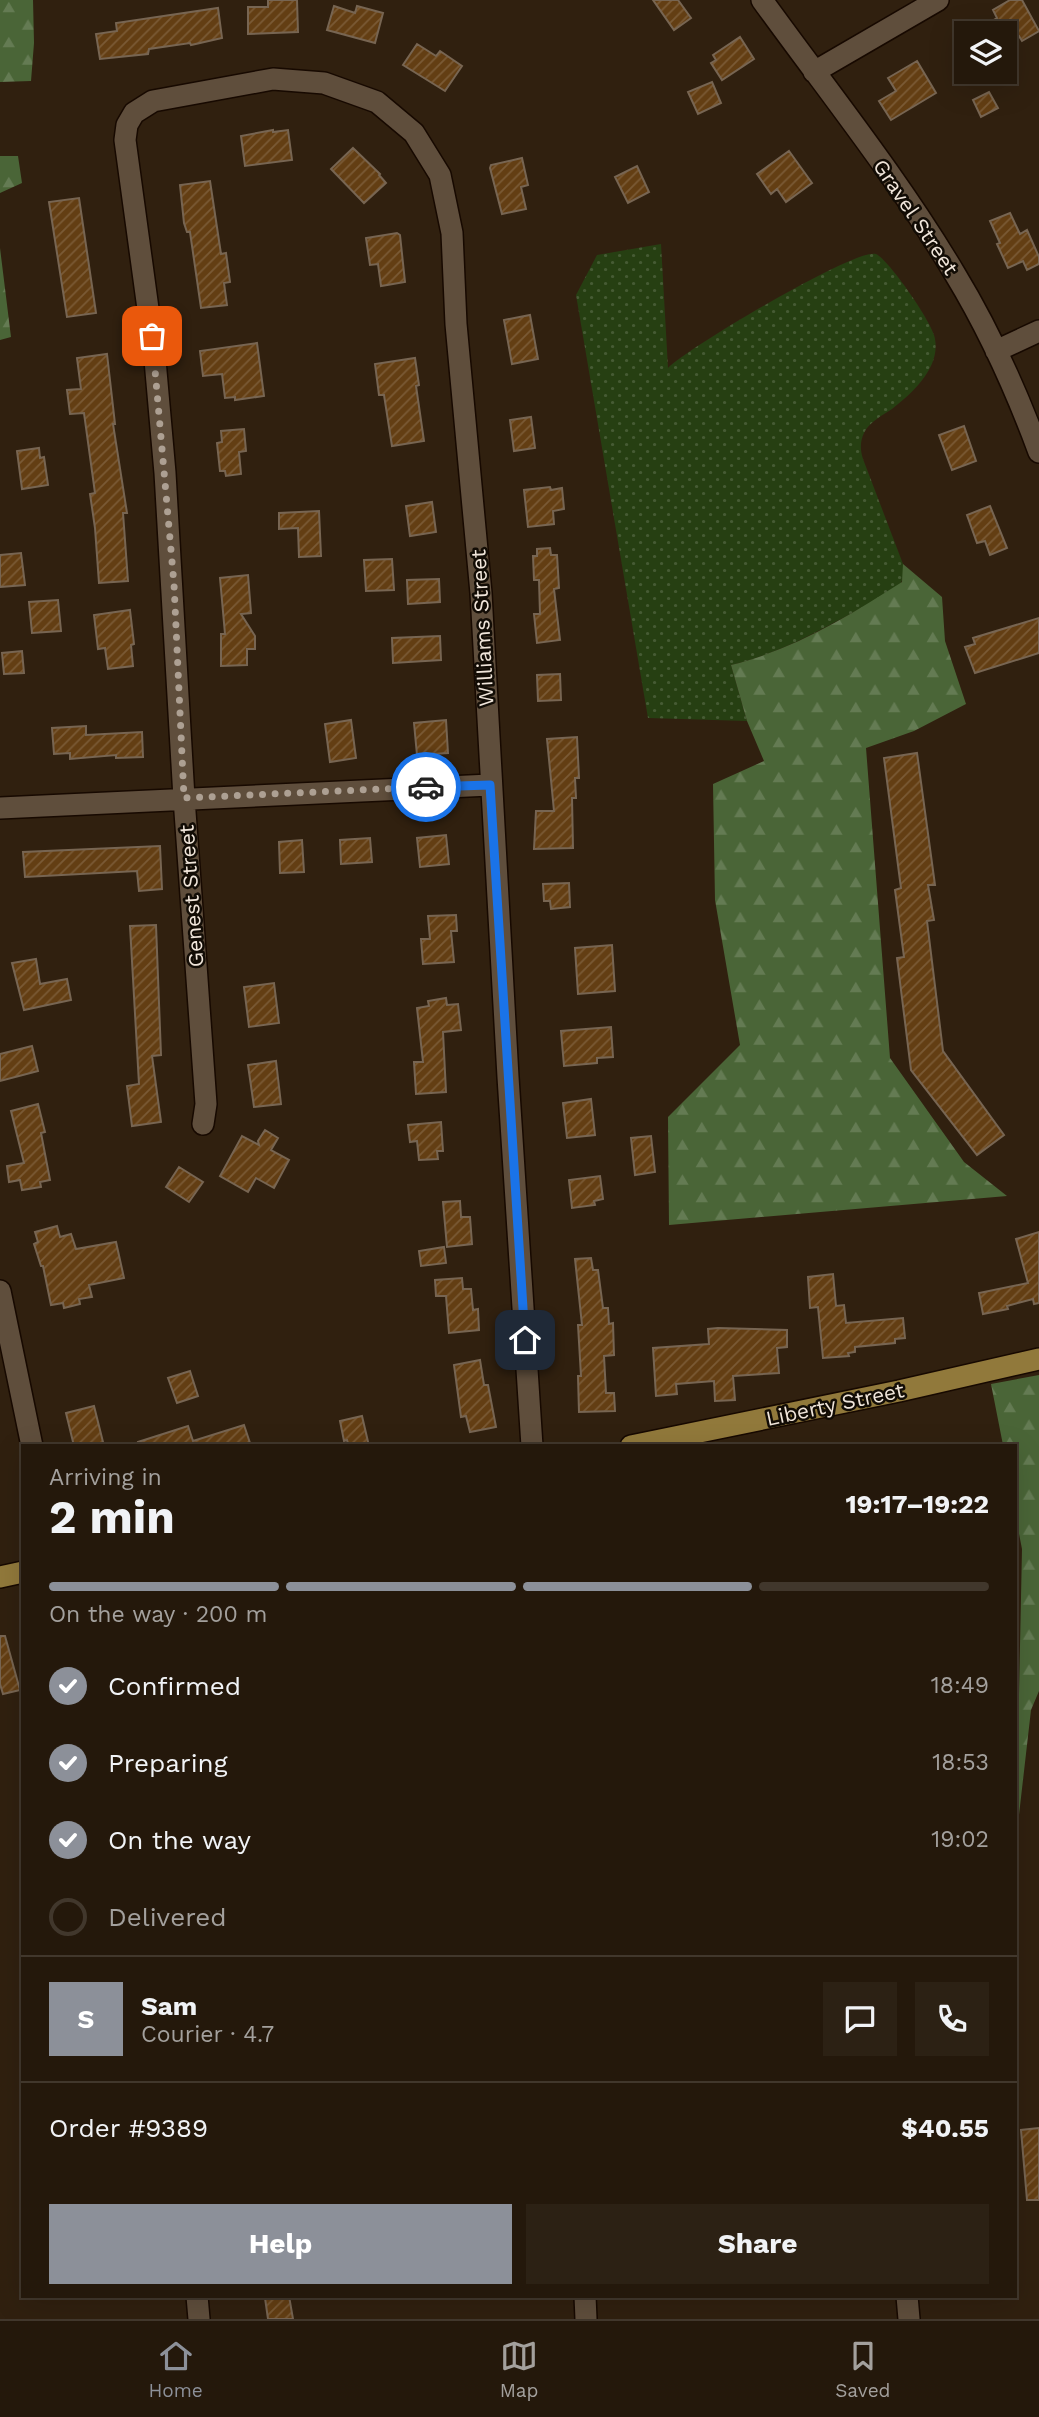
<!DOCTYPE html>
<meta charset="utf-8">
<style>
:root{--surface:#24180b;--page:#2c2114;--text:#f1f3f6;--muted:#a3a09d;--line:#41372c;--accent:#8c9099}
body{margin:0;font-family:"Work Sans",sans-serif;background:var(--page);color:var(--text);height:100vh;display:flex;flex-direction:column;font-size:26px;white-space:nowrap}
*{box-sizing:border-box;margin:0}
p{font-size:23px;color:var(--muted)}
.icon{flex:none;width:38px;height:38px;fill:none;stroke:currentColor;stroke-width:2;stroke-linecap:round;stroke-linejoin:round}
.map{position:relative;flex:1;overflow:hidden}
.details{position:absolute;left:21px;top:1444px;width:996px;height:854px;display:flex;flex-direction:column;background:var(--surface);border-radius:0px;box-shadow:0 7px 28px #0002,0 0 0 2px var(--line)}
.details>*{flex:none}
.controls{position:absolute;left:954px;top:21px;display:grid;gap:14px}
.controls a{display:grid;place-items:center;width:63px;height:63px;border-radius:0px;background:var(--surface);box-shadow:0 7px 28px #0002,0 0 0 2px var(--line);font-size:35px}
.pin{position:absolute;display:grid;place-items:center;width:60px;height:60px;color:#fff;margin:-30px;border-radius:14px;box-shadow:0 4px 10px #0006}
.courier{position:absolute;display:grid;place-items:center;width:70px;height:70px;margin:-35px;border:5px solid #1a73e8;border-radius:50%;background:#fff;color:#222;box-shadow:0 2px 9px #0007}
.headline em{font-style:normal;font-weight:700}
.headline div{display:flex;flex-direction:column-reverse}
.headline{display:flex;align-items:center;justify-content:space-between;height:119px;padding:0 28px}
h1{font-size:46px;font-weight:700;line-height:52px}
.bar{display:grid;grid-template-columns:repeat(4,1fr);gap:10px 7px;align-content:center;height:84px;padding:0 28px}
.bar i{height:9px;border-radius:5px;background:var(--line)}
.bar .selected{background:var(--accent)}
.bar p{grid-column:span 4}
.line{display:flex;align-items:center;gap:18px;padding:0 28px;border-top:2px solid var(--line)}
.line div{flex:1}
.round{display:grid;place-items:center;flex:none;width:74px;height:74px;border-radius:0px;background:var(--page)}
ol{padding:0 28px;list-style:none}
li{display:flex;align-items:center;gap:21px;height:77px}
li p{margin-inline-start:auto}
li .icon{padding:7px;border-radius:50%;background:var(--accent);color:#fff;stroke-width:4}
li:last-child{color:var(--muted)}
li i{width:38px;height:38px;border:4px solid var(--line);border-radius:50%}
.action{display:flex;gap:14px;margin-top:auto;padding:14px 28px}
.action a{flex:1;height:80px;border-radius:0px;background:var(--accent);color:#fff;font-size:28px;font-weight:700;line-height:80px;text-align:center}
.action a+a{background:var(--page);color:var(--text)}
.tabs{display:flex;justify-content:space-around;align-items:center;height:98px;border-top:2px solid var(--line);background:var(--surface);font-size:19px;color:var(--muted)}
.tabs a{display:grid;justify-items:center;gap:4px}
.tabs .selected{color:var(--accent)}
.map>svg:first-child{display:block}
.grass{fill:url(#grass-dots)}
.forest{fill:url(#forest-firs)}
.building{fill:url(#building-hatch);stroke:#776552;stroke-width:2}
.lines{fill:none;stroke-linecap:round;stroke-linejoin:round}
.minor-casing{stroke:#170900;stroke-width:24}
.major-casing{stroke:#170900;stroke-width:24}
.minor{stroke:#5f4e3c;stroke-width:21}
.major{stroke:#91793b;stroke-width:21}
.done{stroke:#ada093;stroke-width:7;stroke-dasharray:0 12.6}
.route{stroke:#1a73e8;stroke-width:9}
.labels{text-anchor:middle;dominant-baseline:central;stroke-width:5;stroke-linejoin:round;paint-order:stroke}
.street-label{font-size:21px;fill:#f0e5da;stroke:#120c05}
</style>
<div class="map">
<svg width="1039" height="2319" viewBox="0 0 1039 2319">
<defs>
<pattern id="grass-dots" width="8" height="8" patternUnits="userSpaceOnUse" patternTransform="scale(1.75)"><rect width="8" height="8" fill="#263f12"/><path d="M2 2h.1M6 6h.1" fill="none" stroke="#465b34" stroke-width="1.8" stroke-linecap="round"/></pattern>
<pattern id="forest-firs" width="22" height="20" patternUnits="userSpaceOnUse" patternTransform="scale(1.75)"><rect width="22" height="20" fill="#4a6537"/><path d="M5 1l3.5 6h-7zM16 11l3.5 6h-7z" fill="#647b53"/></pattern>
<pattern id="building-hatch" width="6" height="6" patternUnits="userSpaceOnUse" patternTransform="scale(1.75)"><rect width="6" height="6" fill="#633e13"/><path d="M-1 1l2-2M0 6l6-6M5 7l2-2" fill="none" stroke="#7a5a35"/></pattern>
</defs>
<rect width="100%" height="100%" fill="#30200f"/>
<!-- grass -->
<path class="grass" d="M661,244L668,368C686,349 857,247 876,254C889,260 930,320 934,335C943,365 914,392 892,409C883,415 869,422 864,433C860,441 860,450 863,459L903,564L904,575L899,588C843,616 792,651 731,665L747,721L648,718L576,295L597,255Z"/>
<!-- forest -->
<path class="forest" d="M0,0H33L34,43L31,81L0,82Z
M0,156H18L22,183L0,193Z
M0,248L11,337L0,340Z
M903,564L942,597L945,641L966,704L914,731L866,748L890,1058L964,1162L1007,1196L669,1225L668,1117L740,1045L715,900L713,784L764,761L747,721L731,665C793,650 849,616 902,582Z
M1039,1375V1691L1031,1710L1016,1841L1022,1549L1015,1513V1446L1003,1445L991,1384Z"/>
<!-- building -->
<path class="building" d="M268,0H297L298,32L248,34V7H268Z
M653,0H678L691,18L674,30Z
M1010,0H1022L1039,31L1022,41L1019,36L1010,41L1006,33H971L997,18L993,10Z
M334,6L355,13L357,6L383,13L375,43L327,30Z
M218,8L222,38L191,45L190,43L149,49L148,54L100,59L96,34L117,31L116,23Z
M740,37L754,59L722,80L711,63L716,60L713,55Z
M417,44L436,56L440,51L462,66L445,91L403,65Z
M917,61L936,93L891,120L879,101L896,91L888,78Z
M712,82L721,103L698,114L688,92Z
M989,92L998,108L981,117L973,100Z
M273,130V132L288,130L292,160L245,166L241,136Z
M353,148L380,174L379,175L386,183L364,203L331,169Z
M789,151L812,183L786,202L777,189L771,194L757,174Z
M522,158L528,185L521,187L526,209L502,214L490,168L491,165Z
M637,166L649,192L628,203L615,177Z
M210,181L221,254L226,253L230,282L224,283L227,305L201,308L190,232H187L184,223L180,185Z
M79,198L96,313L67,317L49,202Z
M1010,213L1020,234L1027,230L1039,257V264L1027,270L1023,261L1008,268L997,244L1000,243L990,221Z
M397,233L400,235L405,282L381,286L378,264L370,265L366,238Z
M530,315L538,359L512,364L504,320Z
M257,343L264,396L235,400V397L225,398L222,374L203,376L200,351Z
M107,354L115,424H113L127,513H123L128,581L99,583L95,528L90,494L95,493L84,413L70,414L67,390L81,389L77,358Z
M415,358L419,385L416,386L424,441L392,446L384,395H379L375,364Z
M531,417L535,448L514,451L510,420Z
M964,426L976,461L952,470L939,435Z
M244,429L246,451L239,452L241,474L226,476L225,471H220L217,443L222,442L221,431Z
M39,448L40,458L44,457L48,485L22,489L17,451Z
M550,487L551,490L562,488L564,509L553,511L554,524L528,527L524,490Z
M432,502L436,532L410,536L406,506Z
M990,506L1007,548L990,555L985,541L977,543L967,515Z
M319,511L321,556L299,557L298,528L279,529V513Z
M550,548L551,555H557L559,588L554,589L560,640L537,643L534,614H540L539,580H534L533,556H537V549Z
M21,553L25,585L0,587V555Z
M392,559L394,590L366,591L364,560Z
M248,575L251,613L241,614L255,636V649H247V665L221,666V634H225L220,578Z
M439,579L440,602L408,604L407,580Z
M58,600L61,631L32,633L29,602Z
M130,610L134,644L131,645L133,666L108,669L105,648L98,649L94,615Z
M1039,618V653L975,673L965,647L975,644L973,638Z
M440,636L441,660L393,663L392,638Z
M22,651L24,673L4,674L2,653Z
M560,674L561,700L538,701L537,675Z
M351,720L356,758L330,762L325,724Z
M446,720L448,753L417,755L414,723Z
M86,726V735L142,732L143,757L116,758V755L70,759V753L54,754L52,728Z
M577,737L579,778H575L576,798H572L573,848L534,849L536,811H554L547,739Z
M917,753L935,885H928L934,920L927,921L943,1051L1004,1135L977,1155L911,1070L897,958L904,957L895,890L901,888L884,758Z
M446,835L449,864L420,867L417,838Z
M370,838L372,862L341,864L340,840Z
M302,840L304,872L280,873L279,842Z
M160,846L162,889L139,891L137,871L25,877L23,852Z
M569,883L570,907L551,909L550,901H544L543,884Z
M456,915L457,931H451L454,962L423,964L421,939H430L428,916Z
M156,925L161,1055L152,1056L161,1122L132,1126L127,1086L139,1084L130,926Z
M612,945L615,991L578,994L575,948Z
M36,959L40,984L67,979L71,1000L24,1010L12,963Z
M274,983L279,1023L249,1027L244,987Z
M446,998L447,1005L458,1004L461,1030L443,1032L446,1092L416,1094L414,1062H423L417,1008L429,1006L428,1001Z
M611,1027L613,1057L597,1058V1063L564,1066L561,1031Z
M32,1046L38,1071L0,1081V1054Z
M276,1061L281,1104L254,1107L248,1065Z
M591,1099L595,1135L567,1138L563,1103Z
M38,1104L45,1132L41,1133L50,1180L40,1182L41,1187L22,1190L20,1180L9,1182L7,1166L24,1163L11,1111Z
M441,1122L443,1151H437L438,1159L419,1160L417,1141L410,1142L408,1125Z
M265,1130L278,1138L271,1150L289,1160L274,1188L256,1178L248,1192L220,1176L242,1136L259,1145L258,1141Z
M651,1136L655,1172L635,1175L631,1138Z
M179,1167L203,1182L189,1202L166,1187Z
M600,1176L603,1199L594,1201L595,1205L572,1208L569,1180Z
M460,1201L461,1217H470L472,1244L447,1247L443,1202Z
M57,1226L60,1237L71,1234L76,1249L116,1242L124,1278L89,1285L92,1297L79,1299L80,1304L64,1308L63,1303L51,1305L43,1266H41L34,1244L38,1242L35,1232Z
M1039,1232V1303L1034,1304L1033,1299L1007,1306L1008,1309L983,1314L979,1293L1028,1283L1016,1239Z
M444,1247L446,1263L421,1266L419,1251Z
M591,1258L593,1270H598L603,1308H608L609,1324L613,1323L614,1355L604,1356L606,1393H614L615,1411L579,1412L578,1376H581L578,1325H582L575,1259Z
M833,1274L836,1306L844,1305L846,1323L903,1318L905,1338L895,1339V1343L855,1347V1352L848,1353L849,1356L823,1358L818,1307L810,1308L808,1277Z
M462,1278L463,1289H471L473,1310L478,1309L479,1330L449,1333L446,1296H436L435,1280Z
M718,1328L787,1330V1347L777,1348L779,1373L733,1376L735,1400L715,1401L714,1381L676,1384L677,1394L656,1396L653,1348L709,1344L708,1329Z
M480,1360L484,1385H488L496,1427L470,1432L466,1416L461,1417L454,1365Z
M190,1371L198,1396L177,1403L168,1378Z
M94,1406L104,1446H74L66,1413Z
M362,1416L369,1446H349L347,1440L344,1441L340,1421Z
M244,1425L251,1446H139L138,1442L188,1426L193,1441Z
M0,1636H5L20,1690L3,1694L0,1684Z
M1039,2128V2200H1027L1021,2130Z
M273,2296H289L293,2319H268L265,2298Z"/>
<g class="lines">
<!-- minor casing -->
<g class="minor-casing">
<path id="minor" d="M762,0C827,90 898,178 955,274C989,330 1016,390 1039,452
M814,72L938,0
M996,351L1039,331
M0,808L490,785
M203,1124L206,1104L184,798L165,473L155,360L125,140L127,125L134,113L153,101L273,79L324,83L377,102L414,133L440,175L452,233L456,324L481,593L508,1077L532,1446
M0,1291L32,1446
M197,2296L199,2319
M585,2296L586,2319
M907,2296L909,2319"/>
</g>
<!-- major casing -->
<g class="major-casing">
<path id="major" d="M631,1446L899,1391L1039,1359
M0,1577L23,1572"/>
</g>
<!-- minor -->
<use href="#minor" class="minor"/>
<!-- major -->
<use href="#major" class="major"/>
</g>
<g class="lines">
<!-- done -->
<path class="done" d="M152,336L174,584L184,798L426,787"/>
<!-- route -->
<path class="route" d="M426,787L490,785L525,1340"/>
</g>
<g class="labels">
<!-- street labels -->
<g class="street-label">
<text transform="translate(916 217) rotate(56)">Gravel Street</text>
<text transform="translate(482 628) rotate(-93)">Williams Street</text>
<text transform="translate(191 896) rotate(-94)">Genest Street</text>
<text transform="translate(835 1404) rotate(-12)">Liberty Street</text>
</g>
</g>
</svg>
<div class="controls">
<a><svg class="icon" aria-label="layers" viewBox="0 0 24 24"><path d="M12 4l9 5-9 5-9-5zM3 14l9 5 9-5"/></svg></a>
</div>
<div class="pin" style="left:152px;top:336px;background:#ea580c"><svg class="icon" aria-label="bag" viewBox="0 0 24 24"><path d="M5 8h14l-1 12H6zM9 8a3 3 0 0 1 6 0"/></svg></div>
<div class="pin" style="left:525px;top:1340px;background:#1f2937"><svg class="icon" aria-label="home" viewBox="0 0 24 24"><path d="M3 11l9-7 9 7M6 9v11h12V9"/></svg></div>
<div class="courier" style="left:426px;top:787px"><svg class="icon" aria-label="car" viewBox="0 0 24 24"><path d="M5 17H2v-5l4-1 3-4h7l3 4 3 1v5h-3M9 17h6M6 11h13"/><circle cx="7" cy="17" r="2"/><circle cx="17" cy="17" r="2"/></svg></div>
<section class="details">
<div class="headline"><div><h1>2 min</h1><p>Arriving in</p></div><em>19:17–19:22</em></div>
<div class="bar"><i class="selected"></i><i class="selected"></i><i class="selected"></i><i></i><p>On the way · 200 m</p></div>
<ol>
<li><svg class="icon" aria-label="check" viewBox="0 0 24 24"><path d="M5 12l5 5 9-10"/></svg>Confirmed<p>18:49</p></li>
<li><svg class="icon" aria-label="check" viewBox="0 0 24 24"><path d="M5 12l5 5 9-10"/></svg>Preparing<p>18:53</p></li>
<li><svg class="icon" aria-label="check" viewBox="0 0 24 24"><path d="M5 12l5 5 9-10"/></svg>On the way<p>19:02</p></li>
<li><i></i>Delivered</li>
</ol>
<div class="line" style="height:126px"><b class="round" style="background:var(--accent);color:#fff">S</b><div><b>Sam</b><p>Courier · 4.7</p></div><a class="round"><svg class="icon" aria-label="chat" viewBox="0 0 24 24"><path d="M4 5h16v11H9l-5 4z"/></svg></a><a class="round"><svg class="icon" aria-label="phone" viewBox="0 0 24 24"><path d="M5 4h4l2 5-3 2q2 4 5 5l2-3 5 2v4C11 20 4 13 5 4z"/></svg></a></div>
<div class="line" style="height:91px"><div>Order #9389</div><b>$40.55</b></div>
<div class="action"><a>Help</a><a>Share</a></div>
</section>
</div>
<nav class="tabs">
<a class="selected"><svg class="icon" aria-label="home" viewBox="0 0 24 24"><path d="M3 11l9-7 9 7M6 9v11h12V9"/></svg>Home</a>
<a><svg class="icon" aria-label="map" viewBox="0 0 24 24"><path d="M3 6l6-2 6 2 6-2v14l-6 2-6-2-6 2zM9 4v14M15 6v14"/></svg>Map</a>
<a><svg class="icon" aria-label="saved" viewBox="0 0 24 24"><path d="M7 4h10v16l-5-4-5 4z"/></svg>Saved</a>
</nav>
